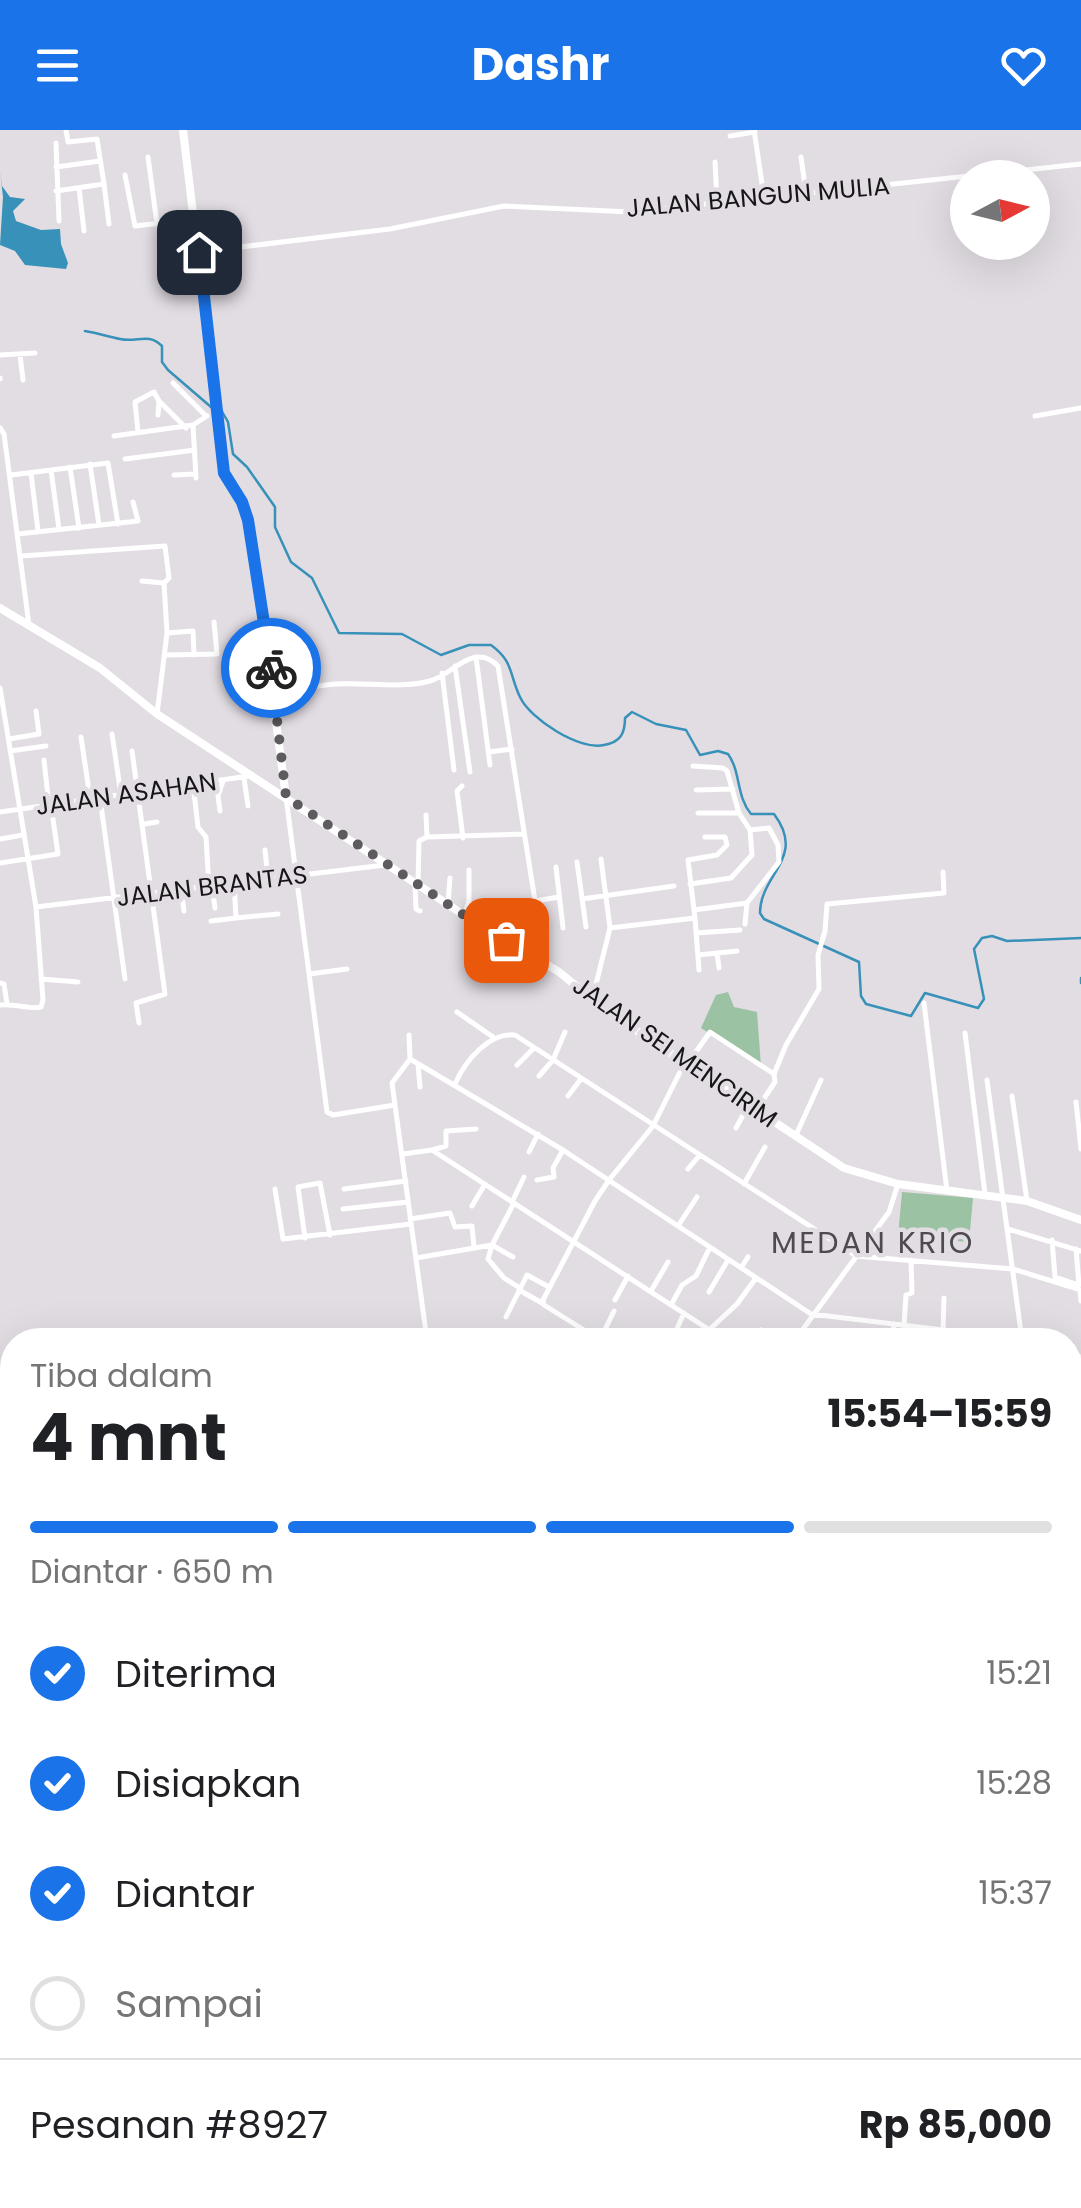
<!DOCTYPE html>
<html lang="id">
<meta charset="utf-8">
<style>
:root{--surface:#fff;--page:#f6f6f6;--text:#202124;--muted:#757577;--line:#e0e0e0;--accent:#1a73e8}
body{margin:0;font-family:Poppins,sans-serif;background:var(--page);color:var(--text);height:100vh;display:flex;flex-direction:column;font-size:38px;white-space:nowrap}
*{box-sizing:border-box;margin:0}
p{font-size:32px;color:var(--muted)}
.icon{flex:none;width:55px;height:55px;fill:none;stroke:currentColor;stroke-width:2;stroke-linecap:round;stroke-linejoin:round}
.map{position:relative;flex:1;overflow:hidden}
.drawer{position:absolute;left:0px;top:1198px;width:1082px;height:882px;display:flex;flex-direction:column;background:var(--surface);border-radius:40px 40px 0 0;box-shadow:0 10px 40px #0002}
.drawer>*{flex:none}
.needle{width:65px;rotate:83deg}
.fabs{position:absolute;left:950px;top:30px;display:grid;gap:20px}
.fabs a{display:grid;place-items:center;width:100px;height:100px;border-radius:50%;background:var(--surface);box-shadow:0 10px 40px #0002;font-size:50px}
.pin{position:absolute;display:grid;place-items:center;width:85px;height:85px;color:#fff;margin:-42px;border-radius:20px;box-shadow:0 5px 15px #0006}
.courier{position:absolute;display:grid;place-items:center;width:100px;height:100px;margin:-50px;border:8px solid #1a73e8;border-radius:50%;background:#fff;color:#222;box-shadow:0 2px 12px #0007}
.head em{font-style:normal;font-weight:700}
.head div{display:flex;flex-direction:column-reverse}
.head{display:flex;align-items:center;justify-content:space-between;height:170px;padding:0 30px}
h1{font-size:65px;font-weight:700;line-height:75px}
.bar{display:grid;grid-template-columns:repeat(4,1fr);gap:15px 10px;align-content:center;height:120px;padding:0 30px}
.bar i{height:12px;border-radius:8px;background:var(--line)}
.bar .current{background:var(--accent)}
.bar p{grid-column:span 4}
.line{display:flex;align-items:center;gap:25px;padding:0 30px;border-top:2px solid var(--line)}
.line div{flex:1}
ol{padding:0 30px;list-style:none}
li{display:flex;align-items:center;gap:30px;height:110px}
li p{margin-inline-start:auto}
li .icon{padding:10px;border-radius:50%;background:var(--accent);color:#fff;stroke-width:4}
li:last-child{color:var(--muted)}
li i{width:55px;height:55px;border:5px solid var(--line);border-radius:50%}
header{display:flex;justify-content:space-between;align-items:center;height:130px;padding:0 30px;background:var(--accent);color:#fff;font-size:45px;font-weight:700}
.map>svg:first-child{display:block}
.green{fill:#9bc2a2}
.water{fill:#3891b8}
.lines{fill:none;stroke-linecap:round;stroke-linejoin:round}
.stream{stroke:#3891b8;stroke-width:2.5}
.minor{stroke:#fff;stroke-width:5}
.tertiary{stroke:#fff;stroke-width:8}
.done{stroke:#5e5b5f;stroke-width:10;stroke-dasharray:0 18}
.route{stroke:#1a73e8;stroke-width:12}
.labels{text-anchor:middle;dominant-baseline:central;stroke-width:9;stroke-linejoin:round;paint-order:stroke}
.street-label{font-size:25px;fill:#171518;stroke:#e2dde3}
.quarter-label{font-size:30px;letter-spacing:2.5px;fill:#4e4a4f;stroke:#e2dde3}
</style>
<header><svg class="icon" aria-label="menu" viewBox="0 0 24 24"><path d="M4 6h16M4 12h16M4 18h16"/></svg>Dashr<svg class="icon" aria-label="heart" viewBox="0 0 24 24"><path d="M12 20l-8-8c-3-5 5-10 8-4 3-6 11-1 8 4z"/></svg></header>
<div class="map">
<svg width="1081" height="2078" viewBox="0 0 1081 2078">
<rect width="100%" height="100%" fill="#e2dde3"/>
<!-- green -->
<path class="green" d="M728,862L734,877L757,882L761,936L701,898L716,865Z
M902,1062L973,1068L969,1112L898,1106Z"/>
<!-- water -->
<path class="water" d="M0,41L2,56L10,67L25,69L13,81L16,91L41,100L60,99L61,114L68,133L66,139L25,135L15,121L0,115L3,67Z"/>
<g class="lines">
<!-- stream -->
<path class="stream" d="M85,201C97,203 109,207 120,209C137,213 148,202 162,216V232L168,240L211,277L220,278L228,292L233,324L247,337L275,377V397L291,432L312,448L339,503L402,504L441,525L469,515H491C514,532 509,544 520,567C530,589 580,621 604,615C621,612 625,603 625,588L632,582L656,594L686,600L700,625L718,621L728,624C741,642 736,666 751,684H774C807,728 760,744 760,783L764,789L859,832L861,866L866,874L911,886L925,863L978,878L984,869L974,819L982,808L992,806L1007,811L1081,808
M1081,848V853"/>
<!-- minor -->
<path class="minor" d="M754,0L764,67
M730,6L755,2
M56,13L59,91
M148,27L157,94
M801,27L806,63
M715,32L717,72
M56,37L100,31
M125,45L135,96L194,89
M104,54L109,94
M79,58L84,101
M56,61L104,54L97,9L68,12L66,0
M199,122L390,99L504,76L631,82L1081,34
M0,225L35,223
M20,225L23,250
M0,248V249
M173,253L206,286
M160,272L186,298
M1035,286L1081,278
M0,298L4,304L29,495
M138,302L135,272L154,262L159,271L158,285
M114,306L193,295
M125,329L195,320
M90,334L99,395
M70,337L79,398
M51,340L59,399
M31,343L38,401
M11,345L108,333L118,394
M174,345L196,344
M196,348L193,295L207,286
M18,404L138,391L133,372
M21,426L165,416L169,448L164,453L167,503L157,584
M142,451L164,453
M167,503L193,501L194,525
M165,525L217,524L214,492
M476,527L490,635
M455,536L470,642
M442,543L454,640
M0,558L36,777L43,870L41,877C29,880 15,873 0,875
M273,563C294,560 315,556 336,554C366,552 401,559 430,551C453,545 473,511 498,536L535,771L536,798L532,826
M112,604L121,665
M81,607L90,668
M9,609L39,604L36,581
M10,621L46,616
M132,621L165,864L136,873L139,893
M489,622L512,619
M44,630L49,675
M244,648L248,676
M193,654L198,697L206,707L209,757
M462,656L457,661L463,708
M696,660L733,659
M286,667L327,982L333,985L395,975
M100,668L125,849
M220,681L218,666L223,651
M0,682L249,646
M698,683H739
M144,694L157,692
M427,707L523,704
M0,709L23,705
M265,720L268,749
M577,732L586,797
M0,733L58,724L51,675
M556,737L563,798
M234,752L236,788L278,784
M418,754L419,711L427,707L426,685
M690,754L731,748L752,725L750,700L739,683L727,641L723,638L693,636
M415,755L416,779L420,781
M212,756L215,778
M181,759L184,781
M582,769L674,756
M535,771L559,767
M448,774L450,748
M36,777L385,735
M694,780L688,730L717,725L727,715L725,707H705
M464,785L469,771V740
M695,788L699,840
M211,791L236,788
M745,794L747,773
M610,798L695,788L694,780L747,773L779,732L778,715L769,698L750,700
M696,803L740,800
M717,823L719,838
M698,825L737,821
M309,844L347,839
M41,849L78,852
M0,853L4,854L7,874
M592,870L610,798L601,729
M924,873L947,1061
M457,882L493,907
M965,903L985,1064
M409,905L410,929
M688,933L710,902L774,944L786,915L819,859L818,825L825,801L827,774L944,763L943,742
M418,934L420,957
M517,935L534,918
M539,946L553,930L565,902
M987,950L1022,1210
M455,954C465,931 489,902 515,905L856,1126L1013,1139L1081,1160
M568,966L581,949
M1012,966L1027,1071
M1076,972L1081,1019
M757,979L775,952L774,944
M736,998L748,976
M796,1005L821,950
M432,1020L446,1016V1001L476,999
M529,1022L538,1004
M403,1024L432,1020L725,1210
M688,1039L699,1026
M537,1050L554,1047L553,1038L563,1020
M744,1054L765,1017
M275,1059L283,1109L411,1094
M344,1059L406,1051
M512,1072L524,1047
M514,1073L492,1115L488,1129L504,1148L520,1158
M472,1076L485,1054
M343,1079L408,1072
M410,1089L450,1083L455,1097L472,1096L474,1117
M678,1096L697,1067
M1008,1099L1081,1121
M305,1108L298,1057L320,1053L330,1105
M1052,1110L1055,1147L1079,1155L1076,1119
M416,1128L492,1115L513,1127
M741,1138L748,1127
M519,1160L542,1173
M1080,1160L1081,1171
M651,1161L668,1132
M709,1162L728,1130
M615,1170L628,1146
M671,1175L682,1155L696,1146L710,1117
M614,1181L600,1210L544,1175L543,1170L595,1071L609,1050L653,996L684,934
M506,1187L527,1145L549,1157
M904,1196L906,1165L912,1163L911,1130
M709,1200L737,1174L756,1148
M943,1200L944,1168
M427,1210L392,953L410,929L563,1020L811,1184L1027,1210
M628,1210L632,1201
M672,1210L684,1183
M699,1210L706,1198
M755,1210L761,1200
M795,1210L889,1082L898,1054
M892,1210L894,1195
M1070,1224L1081,1227
M1077,1294L1076,1328L1081,1351
M1070,1348L1080,1347
M0,1381L12,1379
M0,1416L12,1415
M0,1449L12,1448
M0,1475L12,1578
M1070,1515L1081,1514
M1070,1537L1081,1535
M1070,1562L1081,1561
M1070,1659L1081,1657
M1070,1677L1076,1720H1081
M1070,1772L1081,1773
M1076,1790H1081
M0,1825L12,1823
M1070,1900L1081,1904
M3,1935L10,1986
M1070,1980L1081,1988
M0,2037H3
M77,2068L78,2078
M241,2068L243,2078
M389,2068L390,2078
M619,2068L620,2078
M630,2068L631,2078
M1013,2068L1029,2078
M257,2078L309,2075"/>
<!-- tertiary -->
<path class="tertiary" d="M183,0L224,343L245,380L251,403L286,667
M0,478L100,538L157,584L464,785L559,842L607,881L844,1038L898,1054L1027,1071L1081,1090
M1070,1890L1081,1871
M958,2078L965,2068"/>
</g>
<g class="lines">
<!-- done -->
<path class="done" d="M271,538L286,667L464,785L506,810"/>
<!-- route -->
<path class="route" d="M199,122L224,343L242,372L248,390L271,538"/>
</g>
<g class="labels">
<!-- street labels -->
<g class="street-label">
<text transform="translate(758 67) rotate(-5)">JALAN BANGUN MULIA</text>
<text transform="translate(126 664) rotate(-8)">JALAN ASAHAN</text>
<text transform="translate(212 756) rotate(-7)">JALAN BRANTAS</text>
<text transform="translate(675 922) rotate(35)">JALAN SEI MENCIRIM</text>
</g>
<!-- quarter labels -->
<g class="quarter-label">
<text x="873" y="1112">MEDAN KRIO</text>
</g>
</g>
</svg>
<div class="fabs">
<a><svg class="needle" viewBox="-14 -14 28 28"><path d="M0-13l5 13h-10z" fill="#e53935"/><path d="M0 13l5-13h-10z" fill="#757577"/></svg></a>
</div>
<div class="pin" style="left:506px;top:810px;background:#ea580c"><svg class="icon" aria-label="bag" viewBox="0 0 24 24"><path d="M5 8h14l-1 12H6zM9 8a3 3 0 0 1 6 0"/></svg></div>
<div class="pin" style="left:199px;top:122px;background:#1f2937"><svg class="icon" aria-label="home" viewBox="0 0 24 24"><path d="M3 11l9-7 9 7M6 9v11h12V9"/></svg></div>
<div class="courier" style="left:271px;top:538px"><svg class="icon" aria-label="bike" viewBox="0 0 24 24"><circle cx="6" cy="16" r="4"/><circle cx="18" cy="16" r="4"/><path d="M6 16l4-8h5l3 8M10 8l3 8H6M13 5h3"/></svg></div>
<section class="drawer">
<div class="head"><div><h1>4 mnt</h1><p>Tiba dalam</p></div><em>15:54–15:59</em></div>
<div class="bar"><i class="current"></i><i class="current"></i><i class="current"></i><i></i><p>Diantar · 650 m</p></div>
<ol>
<li><svg class="icon" aria-label="check" viewBox="0 0 24 24"><path d="M5 12l5 5 9-10"/></svg>Diterima<p>15:21</p></li>
<li><svg class="icon" aria-label="check" viewBox="0 0 24 24"><path d="M5 12l5 5 9-10"/></svg>Disiapkan<p>15:28</p></li>
<li><svg class="icon" aria-label="check" viewBox="0 0 24 24"><path d="M5 12l5 5 9-10"/></svg>Diantar<p>15:37</p></li>
<li><i></i>Sampai</li>
</ol>
<div class="line" style="height:130px"><div>Pesanan #8927</div><b>Rp 85,000</b></div>
</section>
</div>
